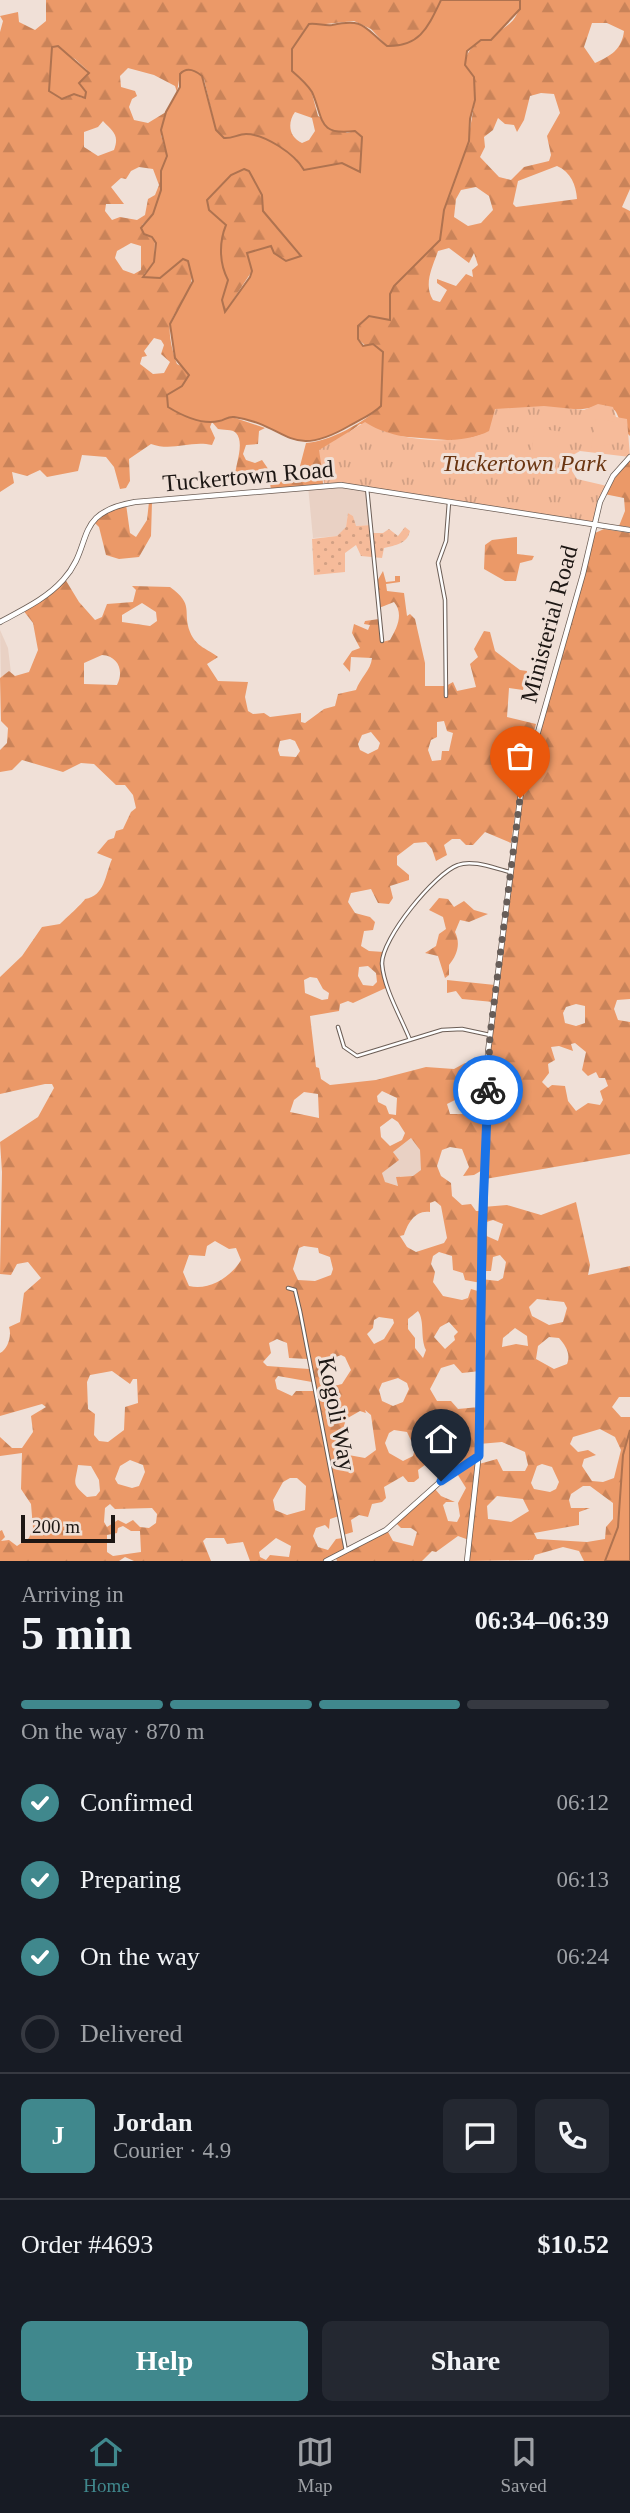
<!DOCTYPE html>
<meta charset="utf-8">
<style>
:root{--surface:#171b24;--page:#242831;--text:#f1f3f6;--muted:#9ea1a6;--line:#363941;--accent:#40888d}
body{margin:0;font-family:"Times New Roman",serif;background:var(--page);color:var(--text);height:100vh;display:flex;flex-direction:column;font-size:26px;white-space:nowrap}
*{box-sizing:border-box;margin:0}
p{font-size:23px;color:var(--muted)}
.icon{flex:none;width:38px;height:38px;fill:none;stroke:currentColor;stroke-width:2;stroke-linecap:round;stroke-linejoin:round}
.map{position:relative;height:1561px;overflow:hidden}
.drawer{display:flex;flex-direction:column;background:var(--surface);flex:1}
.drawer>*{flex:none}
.scale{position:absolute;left:21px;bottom:18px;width:94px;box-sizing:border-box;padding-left:7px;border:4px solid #1d1714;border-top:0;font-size:19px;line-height:24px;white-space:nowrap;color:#1d1714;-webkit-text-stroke:5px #f0e0d7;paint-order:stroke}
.pin{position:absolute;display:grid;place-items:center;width:60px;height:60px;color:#fff;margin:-72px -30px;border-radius:50% 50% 50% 0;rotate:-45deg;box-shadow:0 0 7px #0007}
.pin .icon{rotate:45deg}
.courier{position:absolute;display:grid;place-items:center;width:70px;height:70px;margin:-35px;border:5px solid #1a73e8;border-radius:50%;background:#fff;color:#222;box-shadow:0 2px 9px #0007}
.overview em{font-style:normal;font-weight:700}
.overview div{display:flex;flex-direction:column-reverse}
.overview{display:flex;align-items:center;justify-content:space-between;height:119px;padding:0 21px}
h1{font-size:46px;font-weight:700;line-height:52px}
.bar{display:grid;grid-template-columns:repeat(4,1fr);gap:10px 7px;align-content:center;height:84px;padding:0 21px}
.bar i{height:9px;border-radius:5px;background:var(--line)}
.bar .selected{background:var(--accent)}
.bar p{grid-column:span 4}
.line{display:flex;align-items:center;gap:18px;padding:0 21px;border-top:2px solid var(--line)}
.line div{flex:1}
.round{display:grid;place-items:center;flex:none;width:74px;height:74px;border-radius:10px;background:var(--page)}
ol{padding:0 21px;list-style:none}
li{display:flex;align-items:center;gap:21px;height:77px}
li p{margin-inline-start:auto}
li .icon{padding:7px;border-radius:50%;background:var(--accent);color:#fff;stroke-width:4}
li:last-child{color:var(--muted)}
li i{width:38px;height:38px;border:4px solid var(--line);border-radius:50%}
.primary-button{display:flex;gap:14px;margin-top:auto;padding:14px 21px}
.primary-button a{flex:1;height:80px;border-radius:10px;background:var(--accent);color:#fff;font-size:28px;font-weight:700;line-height:80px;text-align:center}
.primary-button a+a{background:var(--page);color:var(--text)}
.menu{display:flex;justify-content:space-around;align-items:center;height:98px;border-top:2px solid var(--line);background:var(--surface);font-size:19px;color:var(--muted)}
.menu a{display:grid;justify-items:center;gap:4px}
.menu .selected{color:var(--accent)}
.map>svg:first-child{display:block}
.built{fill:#e9d1c4}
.grass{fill:url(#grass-dots)}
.forest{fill:url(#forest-firs);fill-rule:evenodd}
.park{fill:url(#park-tufts)}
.garden{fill:#f6bb9a}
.water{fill:#ed9b6a;stroke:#af7350;stroke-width:2;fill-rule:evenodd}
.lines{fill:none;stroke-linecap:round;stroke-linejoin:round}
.street-casing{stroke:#6c5e56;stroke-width:4.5}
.secondary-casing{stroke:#6c5e56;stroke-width:6}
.street{stroke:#fff;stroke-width:2.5}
.secondary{stroke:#fff;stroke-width:4.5}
.done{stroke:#675d58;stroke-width:7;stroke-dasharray:0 12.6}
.route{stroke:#1a73e8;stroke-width:9}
.labels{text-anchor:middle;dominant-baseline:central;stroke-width:6;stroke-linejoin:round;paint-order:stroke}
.park-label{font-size:24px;font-style:italic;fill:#6a3511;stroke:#f0e0d7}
.street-label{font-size:24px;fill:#1d1714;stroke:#f0e0d7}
</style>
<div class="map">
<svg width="630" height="1561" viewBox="0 0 630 1561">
<defs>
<pattern id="grass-dots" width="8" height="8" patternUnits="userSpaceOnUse" patternTransform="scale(1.75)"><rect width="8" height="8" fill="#f6bb9a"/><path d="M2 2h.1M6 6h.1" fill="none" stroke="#d2a084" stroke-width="1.8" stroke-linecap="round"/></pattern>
<pattern id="forest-firs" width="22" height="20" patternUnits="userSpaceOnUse" patternTransform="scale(1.75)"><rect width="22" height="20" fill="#eb9968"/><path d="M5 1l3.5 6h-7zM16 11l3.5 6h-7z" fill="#c98359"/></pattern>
<pattern id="park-tufts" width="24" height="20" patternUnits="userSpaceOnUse" patternTransform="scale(1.75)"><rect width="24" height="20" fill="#f6bb9a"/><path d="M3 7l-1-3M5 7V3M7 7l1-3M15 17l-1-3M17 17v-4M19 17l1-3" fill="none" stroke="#d2a084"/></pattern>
</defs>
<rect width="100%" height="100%" fill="#f0e0d7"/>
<!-- built -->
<path class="built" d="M335,484L367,488L371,525L355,526L353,516L348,513L346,528L338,536L313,538L308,486Z
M0,630L8,648L11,673L9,671L1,679Z
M411,1138L420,1150L422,1170L414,1176H400L399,1186L384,1182L382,1173L398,1159L393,1152Z"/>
<!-- grass -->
<path class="grass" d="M348,513L353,516L356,526L371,525L372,533H383L389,529L398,536L405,527L410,531C407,544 396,545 384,548L382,558L361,556L356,545L345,553V572L314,575L312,539L337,536L346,527Z"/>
<!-- forest -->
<path class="forest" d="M46,0H441C427,29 423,47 387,46L371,29L354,21L307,26L292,49V71L311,90L318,116L347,133L355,131L362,137L360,172C344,164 321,166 304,170C295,152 265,138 246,135C238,134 232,139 224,138L216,130L204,79L186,70L180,74L177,92L175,86L154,75L128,68L120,76L121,87L135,91L137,96L132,99L129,107L134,120L148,123L166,112L161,135L167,156L161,171V190L153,214L142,225L147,235L155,240L154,262L144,274L169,270L183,259L188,261C200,284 180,301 171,321C167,331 173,354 177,364L187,369L189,375L182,386L167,395L182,415L213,421L232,417L265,428L259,431L258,444L246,445L243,454L246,460L255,463L262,460L271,473L270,477L254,474L246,480L235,481C233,469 246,444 236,433C233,429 222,430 218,429L212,422L210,427L215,438L212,445C190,440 173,452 151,444L129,459L130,481L126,488L120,489L114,467L106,457L82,455L78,471L47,477L40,470L27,476L12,472L14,483L0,492V32L3,21L0,16L18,12L19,22L35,30L46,21ZM52,47L75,59L87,70L88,75L79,83L82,98L74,94L66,98L49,85ZM295,112L312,118L315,131L309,140L302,143C289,137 287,123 295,112ZM103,121C112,131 120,134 114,150L98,156L84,147V132L98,127ZM139,167L153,169L159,185L155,195L148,199L145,215L137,220L120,217L112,220L105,211L106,204H124L111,187L121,178L126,179L131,171ZM131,243L141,246V270L134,274L123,270L115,258L117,251ZM154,338L161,340L164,345L161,354L170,362L164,373L153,374L140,364L142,357L147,356L144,351Z
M520,0H630V189L622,207L630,211V436C623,430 620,420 616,412C609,401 585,411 573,409L460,441L382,435L368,425L360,424L321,454L323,484L271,489L270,484L304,477L300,466L306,443C329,442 365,422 381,406L367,347L358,339V326L369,316L390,320V294L394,286L440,240L444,210L467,146L475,100L474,77L465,65C466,31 520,39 520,0ZM592,23H607L624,31C622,49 611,56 595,63L584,47ZM541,93L554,94L560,113L547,136L551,155L549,161L524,167L511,180L499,177L480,157L485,147L484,137L493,130L498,118L505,124L514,125L517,132L524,120L530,96ZM557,166C571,172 576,185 577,199L516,207L513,204L518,181ZM476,187L489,196L493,210L481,223L468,226L454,217L456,199L461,190ZM449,248L469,263L474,253L478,265L472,270L473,277L466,274L456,286L437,279V283L447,290L440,302L433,300C423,284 433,266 438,251Z
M244,168L249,171L262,195L263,211L301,256L286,262L274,253L252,271L225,312L222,300L228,280C219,263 219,242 226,225L209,210L207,200L231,175Z
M630,457V527L619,526L625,511L624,498L604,494Z
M149,502H152L151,536L139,557L119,559L106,555L99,527L93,521L99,515L126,504L130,533L136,537L147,520Z
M604,529L630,533V999L617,1000L614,1009L618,1020L630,1022V1154L485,1179L484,1169L474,1175L463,1176L469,1167L462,1149L450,1147L442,1150L437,1166L441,1176L451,1183L452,1196L462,1205L471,1204L476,1211H483V1207L507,1205L541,1215L576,1202L590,1265L588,1275L630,1266V1397H619L612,1407L621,1417H630V1430L623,1455L618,1527L605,1561H584L579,1551L563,1547L535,1555L533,1560L467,1561L469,1540L458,1536L436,1552L432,1551L422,1561H337L336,1558L327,1561H250L243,1542L227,1544L224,1538H206L203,1541L211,1561H134L125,1557L119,1561H0V1531L2,1530L5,1537L1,1541L9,1540L17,1546L29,1538L33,1528L31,1504L21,1489L22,1453L0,1456V1437L12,1448H22L33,1432L31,1416L46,1407L42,1404L0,1416V1353C8,1349 12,1335 9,1327L20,1322L24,1293L41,1278L28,1262L17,1264L11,1275L0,1274L2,1172L0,1142L38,1117L54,1088L52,1084H45L0,1094V977L22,956L42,927L60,924C65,919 83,903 85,899C105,896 105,875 112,859L97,853L108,840L114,838L116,831L123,829L131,812L136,808L133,795L125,785H116L94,764L81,763L63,772L22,760L12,770L0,772V750L7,743L8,728L1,721L0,678L9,671L15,676L29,672L38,650L33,623L23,610L65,579L79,602L95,620L102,617L107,604L133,602L136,590L132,586L170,587C195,605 182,611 190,632C196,647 208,649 218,657L207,664L218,681L248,682L245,697L248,711L253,714L264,713L270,717L301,713V722L305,723L324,709L335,706L338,694L356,690C360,678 371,670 372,658L351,657L350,672L343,664L352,651L360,648L352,633L354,624L368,630L370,625L364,624L365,621L379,619L382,642L390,640C397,628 404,614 394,602L379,608L376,583L383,571L386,582L395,581V576H400V582L386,584L387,591L404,593L407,616L410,614L415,619L425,663V686H446L453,682L457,691L476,687L470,664L478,657L474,649L484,631L490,632L495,651L520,670L527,671L523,690L509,688L507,717L536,724L519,787L511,843L485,832L473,845H466L460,839H452L444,845L447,855L436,861L432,849L426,842L414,843L397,856V865L409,875V880L390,886L393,898L389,904L378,903L371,889L351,893L348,902L355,913L370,917L375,922L373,930L364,931L361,946L369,951L384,952L382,964L388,987L353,1003L348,1001L340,1004L339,1011L310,1016L316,1067L319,1068L321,1079L330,1085L376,1080L426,1067L454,1069L465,1063L487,1068L493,1002L462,999L456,991L447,993V980L495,985L523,794L595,533ZM142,603L156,612L157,621L150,626L122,622V615ZM102,655C119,656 124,672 117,685L84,684V663ZM444,721L447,731L453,733L449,751H442L441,760L432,761L428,750L431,740L437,737V722ZM371,732L380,743L378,749L368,754L360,750L358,744L362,735ZM290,739L295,741L300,751L296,757L280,756L278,750L280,741ZM368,966L376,973L377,982L373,986L363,985L358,976L359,967ZM310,977L317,978L323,989L329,993L328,999L322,1000L305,993L304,980ZM576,1004L585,1006V1023L576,1026L565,1023L563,1013L566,1007ZM575,1043L586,1052L582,1070L588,1076L596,1072L599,1078H605L608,1086L600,1091L603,1100L600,1105L588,1103L576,1111L568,1101L565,1086L552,1085L548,1088L542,1082L549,1073L548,1064L555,1060L551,1047L559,1046L573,1051L571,1044ZM466,1090L472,1093V1114H450L447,1104L455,1100L460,1091ZM382,1091L397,1098L396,1115L389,1114L386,1106L378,1102L377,1096ZM304,1092L318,1094L319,1118L290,1112L294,1100ZM392,1118L398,1122L405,1133L402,1140L390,1146L381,1137L380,1127ZM411,1138L420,1150L421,1170L413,1176L396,1177L398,1186L385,1182L382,1173L399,1160L393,1152ZM435,1201L441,1206L447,1238L444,1243L416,1252L407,1247L400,1236L404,1235C408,1223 415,1210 430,1212V1203ZM493,1220L503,1224L498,1241L482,1234L483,1223ZM215,1241L229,1249L236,1248L241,1260C231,1277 209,1291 189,1286L183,1272L189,1255L205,1256L207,1246ZM304,1246L318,1248L319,1253L330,1257L333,1269L331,1275L315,1281L298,1280L293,1269L299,1248ZM439,1252L452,1256L453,1270L463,1273L465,1280L481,1283V1292L471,1289L468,1298L462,1300L443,1296L433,1282L435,1272L431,1264L433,1256ZM500,1255L506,1262L503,1278L498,1281L481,1279V1271H491L493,1257ZM537,1299L564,1302L567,1308L563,1322L549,1325L532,1316L529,1307ZM418,1311C425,1321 420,1338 426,1350L423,1358L415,1348V1338L408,1329V1319ZM379,1317L393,1319L394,1323L384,1339L374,1344L367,1334L373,1328L374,1320ZM449,1322L458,1332L454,1336L455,1340L445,1349L434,1337L440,1327ZM515,1328L527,1336L528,1346L516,1344L502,1347L503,1338ZM549,1337L559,1338C566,1346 571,1354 567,1364L554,1369L536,1359L538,1346ZM277,1339L287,1343L289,1358L308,1359L309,1369L267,1366L263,1362L271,1353L269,1343ZM341,1355L345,1357L351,1370L342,1384L330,1387L324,1370L326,1361ZM454,1364L462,1373L480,1371L479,1407L458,1409L451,1401H437L430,1389L441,1368ZM112,1371L130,1384L133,1379H137L138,1403L125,1407L124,1430L108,1442L99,1441L94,1435L95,1414L88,1409L87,1382L90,1375ZM278,1376L312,1382L314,1391H296L292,1396L277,1389L275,1380ZM398,1378L407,1383L409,1389L403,1402L393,1406L382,1401L379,1390L382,1383ZM365,1410L371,1415L376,1450L365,1458L343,1454L339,1442L348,1433L344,1426L346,1419L360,1411L366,1413ZM454,1418L464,1433V1445C433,1458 444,1442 430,1428L434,1427V1420ZM600,1429L615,1437L621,1450L614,1478L603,1482L592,1481L582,1466L584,1459L596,1455L588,1450L578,1452L570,1444L573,1437ZM394,1430L407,1432L415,1449L413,1456L403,1461L389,1453L385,1443L389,1433ZM502,1442L525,1452L528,1465L525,1471H503L497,1459L479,1464V1444ZM130,1460L143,1465L145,1472L139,1486L132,1488L118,1484L115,1479L120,1466ZM429,1462L446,1478L456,1472L466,1488L458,1503L460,1516L457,1522L448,1521L443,1505L446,1502H455L441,1496L435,1489L396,1523L401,1528H411L417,1532L413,1546L393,1541L387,1530L346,1550L343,1538L336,1539L328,1550L318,1547L313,1536L316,1528L325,1525L329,1529L330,1519L339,1516L343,1535L353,1532L351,1520L359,1515L368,1517L372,1504L382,1502L386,1498L384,1487L403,1476L408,1482H414L419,1478L418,1470ZM542,1464L552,1467L559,1482L556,1489L550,1492L534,1489L531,1483L537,1466ZM78,1465L91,1466L99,1480L100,1491L96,1496L87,1497C71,1483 75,1485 78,1465ZM290,1478H297L306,1486L305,1510L287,1515L275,1510L273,1500L283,1482ZM583,1486H590L613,1503V1519L606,1527L605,1539L587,1542L537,1539L534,1533L579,1525V1512L590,1508H571L569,1500L571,1494ZM497,1496L523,1499L529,1511L511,1522L488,1519L487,1506ZM110,1504L115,1509L152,1508L157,1514L156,1523L149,1528L140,1527L133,1520L126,1524L118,1520L107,1527L104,1522L105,1508ZM123,1526L131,1531H140L141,1552L113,1556L107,1552V1535L117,1533L118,1528ZM276,1538L291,1546L289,1557L270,1555L266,1560L260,1557L259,1552Z
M517,537V554L534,556L532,560L520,563L516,581H505L484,569L485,545L492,540Z
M439,898L448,899L454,907L464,901L474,910L488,914L469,922L460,920L455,932C461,944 457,955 449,965V975L445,978L438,956L425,953L436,946L439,934L446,929L443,917L429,910Z"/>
<!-- park -->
<path class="park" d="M598,404L613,407L616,417L627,419L630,457L580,451L573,455L572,471L577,479L607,486L594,525L324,483L319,450L365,422C392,441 460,447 489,431L495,409L544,406L584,410Z"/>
<!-- garden -->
<path class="garden" d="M596,419L625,423L614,443L591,448Z
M535,428L564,432C560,449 549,458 531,457Z"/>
<!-- water -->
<path class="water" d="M441,0H520V9L491,40H481L467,51L465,65L474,77L475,100L470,119L469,141L444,210L440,240L394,286L390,294V320L369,316L358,326V339L363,346L373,344L383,352L381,406C372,415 361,419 349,426C288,461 289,425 234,417C228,416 225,420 219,421C202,425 181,415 168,407L167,395L182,386L189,375L175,358L170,324L193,281L188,261L183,259L160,278L143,277L154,262L156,243L152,237L144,234L141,228L153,214L161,190V171L167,156L161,130L166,112L180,87V74C187,66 196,71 202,76L216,130L224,138C232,139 238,134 246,134C265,134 295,154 304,170L342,163L360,172L362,137L355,131C317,136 324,119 312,92C307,84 299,77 292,71V49L309,24C317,23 325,26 332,25C365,18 363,27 387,46C420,47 428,27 441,0ZM244,169L249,171L262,195L263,211L301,256L286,261L274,253L271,246L247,253L252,271L250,277L225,312L222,300L228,280C219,263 219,242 226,225L209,210L207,200L231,175Z
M58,46L89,73L79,83L86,92L85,98L74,94L62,99L49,91L52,47Z
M630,1430V1561H605L618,1527L623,1455Z"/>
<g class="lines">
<!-- street casing -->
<g class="street-casing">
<path id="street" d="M367,488L382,641
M446,696L445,600L438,563L446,541L449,502
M338,1027L344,1047L357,1056L442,1030L462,1029L490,1035
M410,1040C401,1017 384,989 382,964C381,939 435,873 458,865C473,859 496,869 510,872
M288,1288L295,1290L300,1311L346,1551"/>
</g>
<!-- secondary casing -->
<g class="secondary-casing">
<path id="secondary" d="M0,622C22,610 46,599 63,580C95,545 71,513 135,502L341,485L630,530
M326,1561L386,1530L441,1481L479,1456
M467,1561L479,1452L488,1052L521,792L583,574L600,502L613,476L630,457"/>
</g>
<!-- street -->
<use href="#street" class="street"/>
<!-- secondary -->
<use href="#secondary" class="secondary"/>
</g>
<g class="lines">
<!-- done -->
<path class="done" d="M488,1090L490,1035L520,798"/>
<!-- route -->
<path class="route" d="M441,1481L479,1456L482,1233L488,1090"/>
</g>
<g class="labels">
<!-- park labels -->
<g class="park-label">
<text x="524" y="463">Tuckertown Park</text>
</g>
<!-- street labels -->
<g class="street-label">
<text transform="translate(248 476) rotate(-5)">Tuckertown Road</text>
<text transform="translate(549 624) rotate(-75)">Ministerial Road</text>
<text transform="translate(337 1414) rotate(79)">Kogoli Way</text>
</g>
</g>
</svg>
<div class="scale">200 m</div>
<div class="pin" style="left:520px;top:798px;background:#ea580c"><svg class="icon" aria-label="bag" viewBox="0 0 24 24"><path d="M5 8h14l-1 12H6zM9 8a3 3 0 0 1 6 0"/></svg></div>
<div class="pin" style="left:441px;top:1481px;background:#1f2937"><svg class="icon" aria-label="home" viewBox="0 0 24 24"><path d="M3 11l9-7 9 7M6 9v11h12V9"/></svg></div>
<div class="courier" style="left:488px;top:1090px"><svg class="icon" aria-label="bike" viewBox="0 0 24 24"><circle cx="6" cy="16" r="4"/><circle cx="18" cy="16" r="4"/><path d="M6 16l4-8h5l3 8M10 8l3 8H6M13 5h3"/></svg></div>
</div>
<section class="drawer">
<div class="overview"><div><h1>5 min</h1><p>Arriving in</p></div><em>06:34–06:39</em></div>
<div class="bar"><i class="selected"></i><i class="selected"></i><i class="selected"></i><i></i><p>On the way · 870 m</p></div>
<ol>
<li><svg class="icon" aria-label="check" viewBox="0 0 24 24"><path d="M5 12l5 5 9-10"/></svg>Confirmed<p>06:12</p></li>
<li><svg class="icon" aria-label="check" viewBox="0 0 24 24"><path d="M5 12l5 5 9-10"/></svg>Preparing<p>06:13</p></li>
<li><svg class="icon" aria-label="check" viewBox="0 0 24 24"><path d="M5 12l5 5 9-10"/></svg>On the way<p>06:24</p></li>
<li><i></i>Delivered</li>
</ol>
<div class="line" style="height:126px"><b class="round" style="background:var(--accent);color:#fff">J</b><div><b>Jordan</b><p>Courier · 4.9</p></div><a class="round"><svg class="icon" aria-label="chat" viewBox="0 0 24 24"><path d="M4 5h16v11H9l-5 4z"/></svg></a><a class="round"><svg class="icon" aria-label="phone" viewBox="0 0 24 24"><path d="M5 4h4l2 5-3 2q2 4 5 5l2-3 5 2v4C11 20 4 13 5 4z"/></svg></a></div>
<div class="line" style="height:91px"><div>Order #4693</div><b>$10.52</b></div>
<div class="primary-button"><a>Help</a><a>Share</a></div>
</section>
<nav class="menu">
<a class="selected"><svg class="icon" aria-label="home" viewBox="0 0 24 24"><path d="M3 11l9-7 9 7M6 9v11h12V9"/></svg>Home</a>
<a><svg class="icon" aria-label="map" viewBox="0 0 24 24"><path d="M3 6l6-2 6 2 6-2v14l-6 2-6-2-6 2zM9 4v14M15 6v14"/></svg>Map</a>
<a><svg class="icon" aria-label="saved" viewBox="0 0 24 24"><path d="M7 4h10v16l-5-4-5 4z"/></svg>Saved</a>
</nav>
